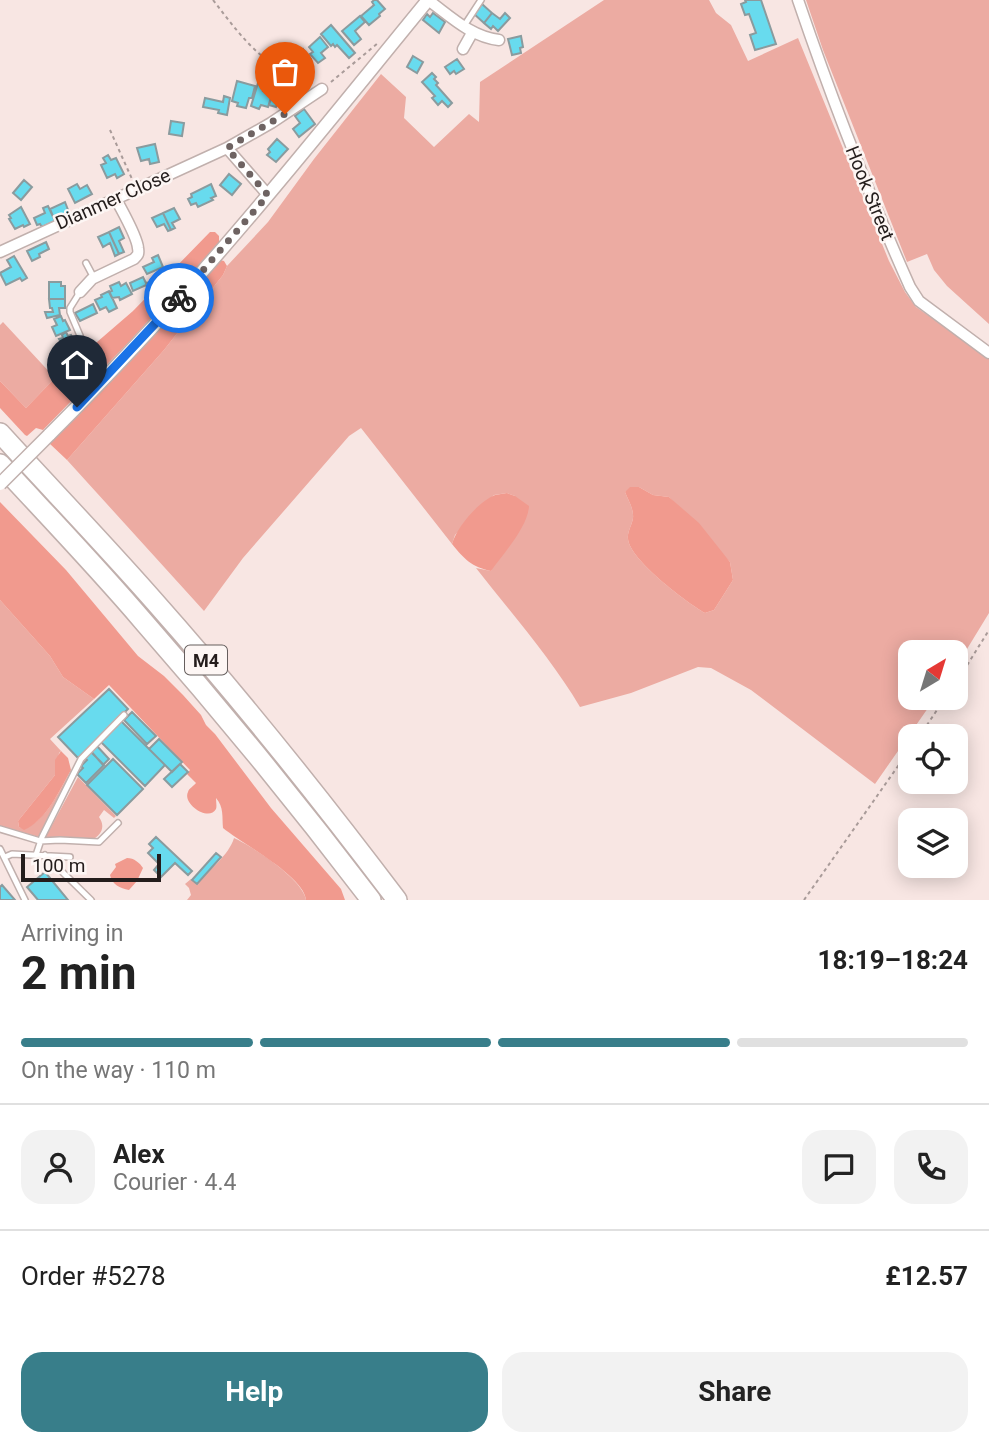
<!DOCTYPE html>
<meta charset="utf-8">
<style>
:root{--surface:#fff;--page:#f2f2f2;--text:#222;--muted:#767676;--line:#e0e0e0;--accent:#387e8a}
body{margin:0;font-family:Roboto,sans-serif;background:var(--page);color:var(--text);height:100vh;display:flex;flex-direction:column;font-size:26px;white-space:nowrap}
*{box-sizing:border-box;margin:0}
p{font-size:23px;color:var(--muted)}
.icon{flex:none;width:38px;height:38px;fill:none;stroke:currentColor;stroke-width:2;stroke-linecap:round;stroke-linejoin:round}
.map{position:relative;height:900px;overflow:hidden}
.side{display:flex;flex-direction:column;background:var(--surface);flex:1}
.side>*{flex:none}
.needle{width:46px;rotate:38deg}
.buttons{position:absolute;left:898px;top:640px;display:grid;gap:14px}
.buttons a{display:grid;place-items:center;width:70px;height:70px;border-radius:14px;background:var(--surface);box-shadow:0 4px 18px #0003;font-size:35px}
.scale{position:absolute;left:21px;bottom:18px;width:140px;box-sizing:border-box;padding-left:7px;border:4px solid #241d1c;border-top:0;font-size:19px;line-height:24px;white-space:nowrap;color:#241d1c;-webkit-text-stroke:5px #fdf6f4;paint-order:stroke}
.pin{position:absolute;display:grid;place-items:center;width:60px;height:60px;color:#fff;margin:-72px -30px;border-radius:50% 50% 50% 0;rotate:-45deg;box-shadow:0 0 7px #0007}
.pin .icon{rotate:45deg}
.courier{position:absolute;display:grid;place-items:center;width:70px;height:70px;margin:-35px;border:5px solid #1a73e8;border-radius:50%;background:#fff;color:#222;box-shadow:0 2px 9px #0007}
.overview em{font-style:normal;font-weight:700}
.overview div{display:flex;flex-direction:column-reverse}
.overview{display:flex;align-items:center;justify-content:space-between;height:119px;padding:0 21px}
h1{font-size:46px;font-weight:700;line-height:52px}
.bar{display:grid;grid-template-columns:repeat(4,1fr);gap:10px 7px;align-content:center;height:84px;padding:0 21px}
.bar i{height:9px;border-radius:5px;background:var(--line)}
.bar .selected{background:var(--accent)}
.bar p{grid-column:span 4}
.line{display:flex;align-items:center;gap:18px;padding:0 21px;border-top:2px solid var(--line)}
.line div{flex:1}
.round{display:grid;place-items:center;flex:none;width:74px;height:74px;border-radius:21px;background:var(--page)}
.button{display:flex;gap:14px;margin-top:auto;padding:14px 21px}
.button a{flex:1;height:80px;border-radius:21px;background:var(--accent);color:#fff;font-size:28px;font-weight:700;line-height:80px;text-align:center}
.button a+a{background:var(--page);color:var(--text)}
.map>svg:first-child{display:block}
.green{fill:#ecaba2;fill-rule:evenodd}
.forest{fill:#f19a8e}
.building{fill:#68dbee;stroke:#8a9b9e;stroke-width:2}
.lines{fill:none;stroke-linecap:round;stroke-linejoin:round}
.service-casing{stroke:#c1b0ad;stroke-width:8}
.minor-casing{stroke:#c1b0ad;stroke-width:13}
.tertiary-casing{stroke:#c1b0ad;stroke-width:15}
.motorway-casing{stroke:#c1b0ad;stroke-width:22}
.path{stroke:#a99b99;stroke-width:2;stroke-dasharray:3.5 3.5;stroke-linecap:butt}
.service{stroke:#fff;stroke-width:5}
.minor{stroke:#fff;stroke-width:10}
.tertiary{stroke:#fff;stroke-width:12}
.motorway{stroke:#fff;stroke-width:19}
.tertiary-bridge-casing{stroke:#c1b0ad;stroke-width:15;stroke-linecap:butt}
.tertiary-bridge{stroke:#fff;stroke-width:12}
.done{stroke:#6e6362;stroke-width:7;stroke-dasharray:0 12.6}
.route{stroke:#1a73e8;stroke-width:9}
.labels{text-anchor:middle;dominant-baseline:central;stroke-width:5;stroke-linejoin:round;paint-order:stroke}
.shield{fill:#fdf6f4;stroke:#655e5d;stroke-width:2}
.shield-label{font-size:18px;font-weight:bold;fill:#241d1c}
.street-label{font-size:19px;fill:#241d1c;stroke:#fdf6f4}
</style>
<div class="map">
<svg width="989" height="900" viewBox="0 0 989 900">
<rect width="100%" height="100%" fill="#f8e6e3"/>
<!-- green -->
<path class="green" d="M604,0H709L716,13L731,25L748,61L798,38L889,261L905,292L916,307L989,358V613L956,667V653H910V698H935L875,784L751,690L711,668L698,667L631,693L580,707C551,658 511,613 476,568L491,571L515,496L507,493L494,495L455,535L452,544L361,428L349,436L243,558L204,611L67,460L164,350L223,275L227,266L268,222L314,159L381,74L406,97L404,118L434,147L469,114L479,122L480,82ZM639,487L653,495L669,497L730,562L733,580L714,610L705,613C686,602 630,560 628,539C627,532 632,525 633,518C634,509 628,500 625,492Z
M806,0H989V324L947,286L934,270L927,254L907,262L823,50Z
M3,322L55,378L26,408L0,381V325Z
M0,600L50,656L63,677L94,699L50,739L61,751L59,753L55,775L18,821L19,827L24,829C47,820 59,791 71,770L72,772L39,837L0,826Z
M78,777L116,816L114,818L104,810L99,817C106,827 101,835 92,840L45,838Z
M234,838C252,846 304,880 306,900H187L191,895L189,888L185,884L191,879L197,884C209,870 229,855 234,838Z"/>
<!-- forest -->
<path class="forest" d="M210,232H215L219,236V244L128,343L43,430L36,428L27,436L25,435L0,408V381L26,408L53,380L133,311Z
M220,260L224,261L227,266L223,275L164,350L67,460L49,443Z
M630,487H639L653,495L669,497L699,523L730,562L733,580L714,610L705,613C686,602 630,560 628,539C627,532 632,525 633,518C634,509 628,500 625,492Z
M507,493L515,496L529,506C528,527 503,554 491,571C472,567 464,559 452,544C457,527 478,502 495,495C499,494 503,494 507,493Z
M0,502L66,570L138,656L164,676L183,695L201,715L206,725L215,734L271,808L341,889L345,900H306C304,876 241,843 223,828C222,817 224,807 216,798C216,802 217,806 216,809C209,822 182,804 188,792C189,788 194,786 196,783L187,774L190,770L109,685L94,699L63,677L50,656L0,600Z
M61,751L68,758L71,770C59,791 47,820 24,830L19,827L18,821L55,775V760Z
M127,858C134,858 140,863 143,868L137,881L129,890C120,888 112,885 110,875L116,867L115,864Z"/>
<!-- building -->
<path class="building" d="M374,0H377L385,9L379,14L380,16L369,25L361,16L374,5L372,2Z
M745,0H761L776,44L755,50L750,35L756,33L749,14L745,15L741,4L746,2Z
M482,4L492,13L484,23L474,14Z
M433,13L445,22L439,33L423,20L427,14L430,17Z
M492,13L500,19L505,13L510,18L498,31L493,26L491,29L484,23Z
M360,16L365,22L355,31L361,39L354,45L342,31Z
M331,25L355,53L349,58L337,45L335,47L333,44L331,46L321,34Z
M521,36L523,47L520,48L521,53L512,55L508,39Z
M320,37L328,47L321,53L325,58L318,63L310,54L313,52L309,47Z
M303,49L311,59L304,65L308,69L301,75L293,65L296,63L292,58Z
M413,56L423,62L417,73L407,67Z
M457,59L464,69L456,74L454,71L450,74L445,67Z
M432,73L436,77L434,79L438,83L436,85L452,103L448,107L442,101L438,105L432,98L435,96L422,82Z
M237,81L255,86L252,98H249L246,108L237,106L238,103L232,101Z
M258,83L265,85L263,91L272,94L268,107L261,105L259,109L251,106Z
M275,86L289,91L284,106L277,104L276,107L269,105Z
M224,96L230,98L227,115L218,113L219,110L203,107L205,98L223,102Z
M304,109L315,124L299,137L293,129L300,123L295,116Z
M171,121L184,123L182,136L169,134Z
M277,139L288,149L276,162L267,155L270,152L268,149Z
M155,144L159,162L150,164L149,159L141,161L137,148Z
M108,155L111,160L116,158L124,174L117,178L115,174L107,178L101,165L106,163L103,158Z
M229,174L241,184L232,195L220,185Z
M24,180L32,187L21,200L13,193Z
M77,184L80,189L87,185L92,194L75,203L68,189Z
M211,184L216,196L211,198L213,200L198,207L196,203L191,205L188,199L192,197L191,194Z
M65,202L70,215L55,221L50,209Z
M48,206L55,221L42,227L40,224L37,225L34,218L45,213L43,208Z
M21,207L30,224L24,227L23,225L15,229L9,219L11,218L9,215Z
M174,208L180,219L172,223L175,228L171,230L163,213Z
M163,213L171,230L168,231L164,224L157,227L152,218Z
M119,227L124,238L119,241L124,252L119,254L109,232Z
M109,232L119,254L115,256L110,243L103,247L98,237Z
M46,242L49,249L39,254L40,257L32,261L27,251Z
M158,255L163,267L147,274L143,267L154,262L152,258Z
M14,256L27,278L22,281L20,278L6,285L0,273L11,267L7,260Z
M143,277L146,283L151,282L154,288L149,291L146,285L133,291L130,283Z
M49,282H61V286H65V299H49Z
M119,282L121,286L126,283L132,294L120,300L119,297L112,298L109,292L112,291L110,286Z
M109,291L117,308L109,312L106,307L100,310L95,300L102,297L101,295Z
M49,299H65V308H59L60,315L47,318L45,312H53L52,308H50Z
M93,304L97,313L80,321L75,313Z
M61,316L63,321L65,320L70,330L56,336L52,327L57,325L54,319Z
M66,332L68,336L71,335L75,343L72,345L74,349L67,352L59,339L63,338L62,335Z
M109,689L128,709L78,758L58,737Z
M132,712L156,736L147,744L124,720Z
M121,721L165,765L145,786L100,741Z
M159,739L182,762L172,772L149,749Z
M96,745L109,759L103,765L90,750Z
M91,752L104,765L86,783L77,774L83,768L81,766L87,760L85,758Z
M113,759L143,789L117,815L87,785Z
M180,764L188,772L172,787L164,779Z
M156,837L192,871L188,875L175,863L161,877L154,870L159,864L148,853L153,848L149,844Z
M216,853L221,857L197,884L192,880Z
M45,872L68,900H38L27,887Z
M2,885L15,900H0V887Z"/>
<g class="lines">
<!-- service casing -->
<g class="service-casing">
<path id="service" d="M464,26L481,0
M86,263L94,278
M80,292L70,308V312L81,338
M0,829L40,841L60,840L99,842L118,823
M0,849L25,900
M36,855L42,837L81,759L124,715
M45,855L91,900
M5,857L12,854L70,857"/>
</g>
<!-- minor casing -->
<g class="minor-casing">
<path id="minor" d="M428,0C450,16 471,37 499,40
M798,0C831,97 868,193 910,287L919,301L989,353
M463,49L472,33
M227,148L271,123L322,89
M0,252L227,148L268,195
M80,292L92,279L134,259C138,255 139,254 138,248C137,236 122,211 116,199"/>
</g>
<!-- tertiary casing -->
<g class="tertiary-casing">
<path id="tertiary" d="M49,435C104,380 157,324 208,265C284,179 355,89 428,0"/>
</g>
<!-- motorway casing -->
<g class="motorway-casing">
<path id="motorway" d="M0,433C52,490 105,545 155,602C240,698 320,798 397,900
M0,464C48,516 97,567 143,621C222,711 298,804 371,900"/>
</g>
<!-- path -->
<path class="path" d="M213,0C227,18 237,32 253,48C268,62 286,75 296,93
M331,82L378,43
M110,130L132,179
M956,683L989,630
M919,737L945,698
M804,900L910,749"/>
<!-- service -->
<use href="#service" class="service"/>
<!-- minor -->
<use href="#minor" class="minor"/>
<!-- tertiary -->
<use href="#tertiary" class="tertiary"/>
<!-- motorway -->
<use href="#motorway" class="motorway"/>
<!-- tertiary-bridge casing -->
<g class="tertiary-bridge-casing">
<path id="tertiary-bridge" d="M0,484L49,435"/>
</g>
<!-- tertiary-bridge -->
<use href="#tertiary-bridge" class="tertiary-bridge"/>
</g>
<g class="lines">
<!-- done -->
<path class="done" d="M179,298L268,195L227,148L285,114"/>
<!-- route -->
<path class="route" d="M77,407L179,298"/>
</g>
<g class="labels">
<!-- shield labels -->
<rect class="shield" x="185" y="645.5" width="42" height="29" rx="5"/>
<g class="shield-label">
<text x="206" y="660">M4</text>
</g>
<!-- street labels -->
<g class="street-label">
<text transform="translate(870 193) rotate(68)">Hook Street</text>
<text transform="translate(113 199) rotate(-24)">Dianmer Close</text>
</g>
</g>
</svg>
<div class="buttons">
<a><svg class="needle" viewBox="-14 -14 28 28"><path d="M0-13l5 13h-10z" fill="#e53935"/><path d="M0 13l5-13h-10z" fill="#767676"/></svg></a>
<a><svg class="icon" aria-label="locate" viewBox="0 0 24 24"><circle cx="12" cy="12" r="6"/><path d="M12 2v4M12 18v4M2 12h4M18 12h4"/></svg></a>
<a><svg class="icon" aria-label="layers" viewBox="0 0 24 24"><path d="M12 4l9 5-9 5-9-5zM3 14l9 5 9-5"/></svg></a>
</div>
<div class="scale">100 m</div>
<div class="pin" style="left:285px;top:114px;background:#ea580c"><svg class="icon" aria-label="bag" viewBox="0 0 24 24"><path d="M5 8h14l-1 12H6zM9 8a3 3 0 0 1 6 0"/></svg></div>
<div class="pin" style="left:77px;top:407px;background:#1f2937"><svg class="icon" aria-label="home" viewBox="0 0 24 24"><path d="M3 11l9-7 9 7M6 9v11h12V9"/></svg></div>
<div class="courier" style="left:179px;top:298px"><svg class="icon" aria-label="bike" viewBox="0 0 24 24"><circle cx="6" cy="16" r="4"/><circle cx="18" cy="16" r="4"/><path d="M6 16l4-8h5l3 8M10 8l3 8H6M13 5h3"/></svg></div>
</div>
<section class="side">
<div class="overview"><div><h1>2 min</h1><p>Arriving in</p></div><em>18:19–18:24</em></div>
<div class="bar"><i class="selected"></i><i class="selected"></i><i class="selected"></i><i></i><p>On the way · 110 m</p></div>
<div class="line" style="height:126px"><a class="round"><svg class="icon" aria-label="person" viewBox="0 0 24 24"><circle cx="12" cy="8" r="4"/><path d="M4 21q1-7 8-7t8 7"/></svg></a><div><b>Alex</b><p>Courier · 4.4</p></div><a class="round"><svg class="icon" aria-label="chat" viewBox="0 0 24 24"><path d="M4 5h16v11H9l-5 4z"/></svg></a><a class="round"><svg class="icon" aria-label="phone" viewBox="0 0 24 24"><path d="M5 4h4l2 5-3 2q2 4 5 5l2-3 5 2v4C11 20 4 13 5 4z"/></svg></a></div>
<div class="line" style="height:91px"><div>Order #5278</div><b>£12.57</b></div>
<div class="button"><a>Help</a><a>Share</a></div>
</section>
